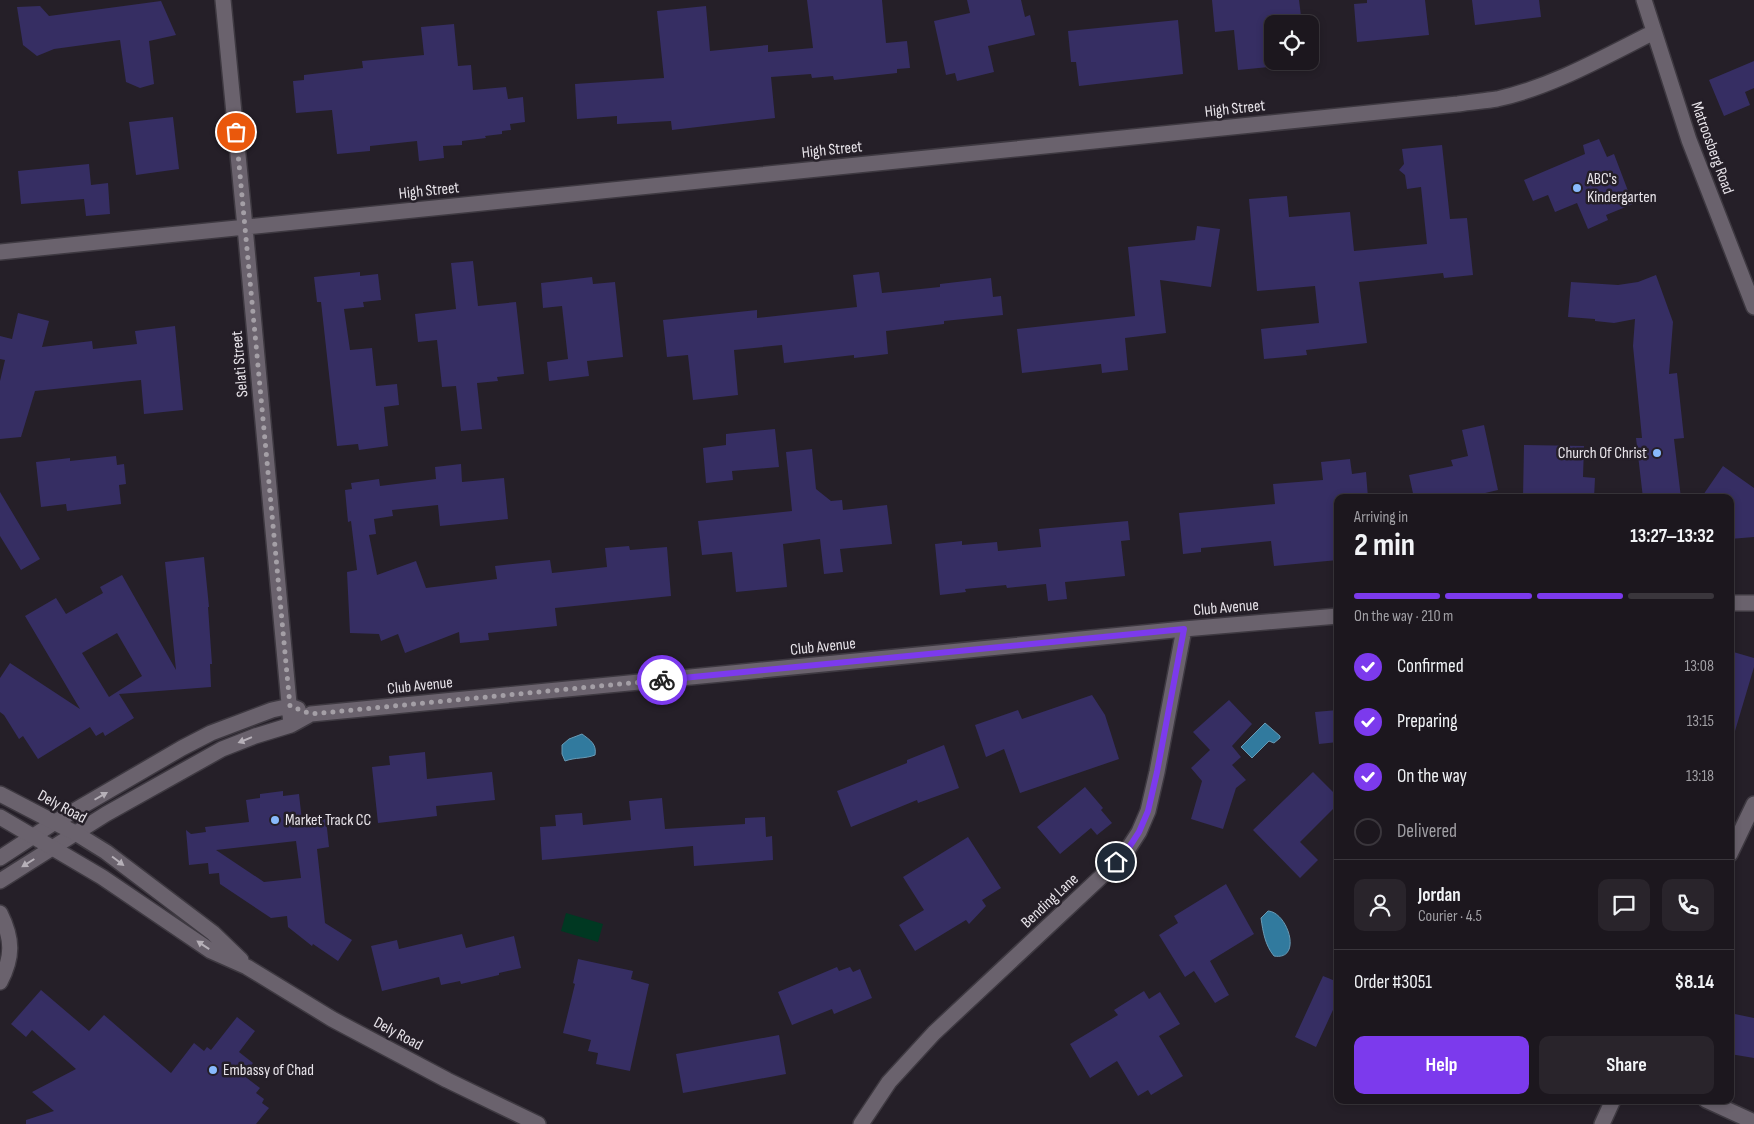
<!DOCTYPE html>
<meta charset="utf-8">
<style>
:root{--surface:#1c171e;--page:#29242b;--text:#f1f3f6;--muted:#a09fa4;--line:#3a363c;--accent:#7c3aed}
body{margin:0;font-family:"Sofia Sans Condensed",sans-serif;background:var(--page);color:var(--text);height:100vh;display:flex;flex-direction:column;font-size:19px;white-space:nowrap}
*{box-sizing:border-box;margin:0}
p{font-size:16px;color:var(--muted)}
.icon{flex:none;width:28px;height:28px;fill:none;stroke:currentColor;stroke-width:2;stroke-linecap:round;stroke-linejoin:round}
.map{position:relative;flex:1;overflow:hidden}
.details{position:absolute;left:1334px;top:494px;width:400px;height:610px;display:flex;flex-direction:column;background:var(--surface);border-radius:10px;box-shadow:0 2px 8px #0003,0 0 0 1px var(--line)}
.details>*{flex:none}
.controls{position:absolute;left:1264px;top:15px;display:grid;gap:10px}
.controls a{display:grid;place-items:center;width:55px;height:55px;border-radius:10px;background:var(--surface);box-shadow:0 2px 8px #0003,0 0 0 1px var(--line);font-size:25px}
.pin{position:absolute;display:grid;place-items:center;width:42px;height:42px;color:#fff;margin:-21px;border:2px solid #fff;border-radius:50%;box-shadow:0 1px 5px #0007}
.courier{position:absolute;display:grid;place-items:center;width:50px;height:50px;margin:-25px;border:4px solid #7c3aed;border-radius:50%;background:#fff;color:#222;box-shadow:0 1px 6px #0007}
.summary em{font-style:normal;font-weight:700}
.summary div{display:flex;flex-direction:column-reverse}
.summary{display:flex;align-items:center;justify-content:space-between;height:85px;padding:0 20px}
h1{font-size:32px;font-weight:700;line-height:38px}
.bar{display:grid;grid-template-columns:repeat(4,1fr);gap:8px 5px;align-content:center;height:60px;padding:0 20px}
.bar i{height:6px;border-radius:4px;background:var(--line)}
.bar .current{background:var(--accent)}
.bar p{grid-column:span 4}
.line{display:flex;align-items:center;gap:12px;padding:0 20px;border-top:1px solid var(--line)}
.line div{flex:1}
.round{display:grid;place-items:center;flex:none;width:52px;height:52px;border-radius:10px;background:var(--page)}
ol{padding:0 20px;list-style:none}
li{display:flex;align-items:center;gap:15px;height:55px}
li p{margin-inline-start:auto}
li .icon{padding:5px;border-radius:50%;background:var(--accent);color:#fff;stroke-width:4}
li:last-child{color:var(--muted)}
li i{width:28px;height:28px;border:2px solid var(--line);border-radius:50%}
.cta{display:flex;gap:10px;margin-top:auto;padding:10px 20px}
.cta a{flex:1;height:58px;border-radius:10px;background:var(--accent);color:#fff;font-size:20px;font-weight:700;line-height:58px;text-align:center}
.cta a+a{background:var(--page);color:var(--text)}
.map>svg:first-child{display:block}
.green{fill:#003822}
.water{fill:#317a9e;stroke:#689ab5}
.building{fill:#362e63;fill-rule:evenodd}
.lines{fill:none;stroke-linecap:round;stroke-linejoin:round}
.street-casing{stroke:#3e3941;stroke-width:18}
.secondary-casing{stroke:#3e3941;stroke-width:18}
.street{stroke:#6a626d;stroke-width:15}
.secondary{stroke:#6a626d;stroke-width:15}
.oneway{fill:#b6b0b8}
.done{stroke:#a49fa6;stroke-width:5;stroke-dasharray:0 9}
.route{stroke:#7c3aed;stroke-width:6}
.poi-dot{fill:#89bafc;stroke:#251f28;stroke-width:2}
.labels{text-anchor:middle;dominant-baseline:central;stroke-width:5;stroke-linejoin:round;paint-order:stroke}
.street-label{font-size:16px;fill:#e8e4ea;stroke:#251f28}
.poi-label{font-size:16px;fill:#e8e4ea;stroke:#251f28;text-anchor:start}
</style>
<div class="map">
<svg width="1754" height="1124" viewBox="0 0 1754 1124">
<rect width="100%" height="100%" fill="#251f28"/>
<!-- green -->
<path class="green" d="M566,913L603,924L598,942L561,931Z"/>
<!-- water -->
<path class="water" d="M1265,723L1280,736V738L1274,743L1269,741L1252,758L1241,747Z
M582,734C590,740 597,744 595,755C585,759 576,757 565,761L562,754V745L569,739Z
M1268,911C1288,912 1303,961 1274,956C1265,945 1263,932 1261,918Z"/>
<!-- building -->
<path class="building" d="M807,0H882L886,43L907,41L910,68L897,69V73L834,80L833,76L812,78L811,74L771,77L775,118L672,130L671,121L617,124V116L577,119L575,84L664,78L657,11L706,6L710,51L768,45V52L813,48Z
M967,0H1021L1025,17L1030,15L1035,35L988,46L994,72L957,81L955,73L946,75L934,21L970,13Z
M1212,0H1299L1302,24H1272V26L1264,27L1269,67L1238,70L1234,30L1215,32Z
M1367,0H1425L1429,35L1357,42L1354,4L1367,3Z
M1472,0H1539L1541,17L1475,25Z
M161,1L176,35L149,41L154,84L140,88L126,82L120,40L54,49L37,56L23,45L17,7L40,6L49,16Z
M1178,20L1183,74L1079,86L1076,62H1071L1068,31Z
M454,24L458,66L471,65L473,90L506,87L508,99L523,97L525,122L510,124L511,130L502,131V134L485,136L486,138L462,141V145L443,146L444,158L419,161L417,141L370,146V151L337,154L332,110L296,113L293,81L304,80V75L363,68L362,61L424,55L421,27Z
M1754,61V88L1745,92L1750,105L1724,116L1709,80Z
M173,117L179,169L136,175L129,122Z
M1599,139L1607,157L1614,154L1633,204L1606,215L1608,220L1588,229L1577,203L1555,212L1548,195L1533,201L1524,180L1585,154L1583,145Z
M1442,145L1450,219L1467,218L1473,275L1444,278L1443,273L1359,282L1367,343L1306,350L1307,355L1264,359L1261,329L1319,323L1315,286L1257,291L1249,199L1287,196L1289,217L1350,212L1354,251L1427,244L1421,187L1407,189L1405,175L1399,170L1404,164L1402,149Z
M89,164L91,185L108,183L110,214L86,216L84,199L21,204L18,171Z
M1197,226L1220,229L1211,287L1160,280L1166,333L1125,338L1128,370L1102,373L1101,364L1022,373L1017,329L1135,316L1128,247L1195,240Z
M473,261L478,306L516,302L524,374L497,377L498,381L477,383L482,429L461,431L456,386L442,387L437,340L418,342L415,314L456,309L451,263Z
M360,272V276L378,274L381,300L363,302L364,307L344,309L350,350L372,348L376,386L397,384L399,405L384,407L388,446L359,450L358,444L337,446L321,302H317L314,277Z
M879,272L882,293L940,287V284L991,278L993,297L1001,296L1003,315L944,321V324L886,331L888,354L854,358V355L784,363L782,345L734,350L738,395L693,400L688,355L667,357L663,320L757,310V318L857,307L853,275Z
M1656,275L1673,322L1669,374L1677,373L1684,438L1674,439L1681,498H1643L1636,438H1642L1633,346L1635,319L1614,323L1595,321V319L1568,317L1571,282L1618,285L1638,282Z
M592,277L593,284L615,282L623,357L587,361L589,376L549,381L547,362L568,359L562,306L543,308L541,283Z
M18,313L49,321L42,347L92,341L93,349L137,344L135,331L175,326L183,410L144,414L141,380L35,391L21,437L0,439V381L5,360L0,359V336L12,339Z
M1484,425L1498,490L1464,498H1414L1409,475L1453,466L1451,460L1468,456L1462,430Z
M775,429L779,467L732,471L733,480L706,483L703,448L726,445V434Z
M1524,445L1584,446L1583,477L1595,478L1594,498H1523Z
M812,449L816,489L831,501L842,500L843,510L887,505L892,544L840,549L843,572L824,574L820,539L783,544L787,587L736,592L732,552L702,555L698,521L792,511L786,452Z
M116,456L117,465L124,464L126,484L119,485L121,504L67,511L66,504L41,507L36,462L70,458V461Z
M1350,459L1352,474L1366,472L1368,498H1338V560L1274,566L1271,541L1201,548V552L1183,554L1179,513L1275,504L1273,484L1323,480L1321,462Z
M461,464L462,482L504,478L508,519L440,526L438,505L392,510L393,516L374,519L376,534L369,535L377,575L416,561L426,588L497,579L495,566L550,560L552,573L607,567L605,548L629,546L630,550L667,547L671,596L555,608L557,626L488,633L489,640L460,643L459,632L405,653L398,634L381,641L379,634L350,633L347,572L357,570L351,521L348,522L345,490L352,489L351,483L379,479L380,486L436,479L435,467Z
M1723,466L1754,488V537L1730,539V498H1701Z
M0,492L40,559L21,570L0,536Z
M1128,521L1130,540L1121,541L1125,576L1065,582L1067,599L1048,601L1046,584L1007,588L1006,585L965,589L966,592L940,595L935,544L962,541V545L997,542L998,551L1041,547L1039,529Z
M204,557L209,607H208L212,664H210L211,687L119,694L134,718L105,736L103,732L96,736L90,727L38,759L23,736L19,739L4,715L0,712V678L10,663L80,709L25,616L56,598L66,614L103,593L100,587L122,575L176,670L165,562ZM117,633L142,676L109,697L82,653Z
M1730,651L1754,658V667L1735,731L1730,730Z
M1092,695L1105,715L1119,759L1020,793L1004,749L986,757L975,725L1018,710L1022,719Z
M1229,700L1252,724L1232,746L1241,757L1232,765L1246,780L1236,788L1223,829L1191,819L1202,781L1191,768L1210,750L1193,732Z
M1338,710V742L1319,744L1315,712Z
M944,745L959,788L918,803L917,800L851,827L837,791L907,763V760Z
M425,752L427,779L492,772L495,800L436,806L437,816L378,823L372,767L390,765L389,756Z
M1313,772L1338,797V804L1300,842L1318,860L1300,878L1253,830Z
M1085,787L1103,808L1101,810L1112,823L1097,835L1091,828L1060,854L1037,827Z
M283,791V796L299,794L302,821L326,819L329,847L317,849L325,923L352,940L338,961L313,944L312,946L288,927L287,916L271,918L220,884L219,873L209,874L208,863L189,865L186,830L191,834L206,832L205,827L249,822L246,800L260,798V794ZM296,841L301,878L264,882L216,850Z
M662,798L665,829L745,824V818L765,817L766,837L772,836L773,860L694,866L693,846L542,860L540,827L556,826L555,815L582,813L583,825L631,820L629,801Z
M968,837L1001,888L982,900L986,906L969,924L966,920L915,951L899,925L924,910L903,877Z
M1226,884L1254,934L1210,961L1229,995L1215,1003L1194,971L1185,977L1159,935L1178,923L1174,916Z
M462,934L466,948L514,936L521,968L499,973V975L461,984L460,981L441,985L439,977L382,991L371,946L397,940L399,949Z
M578,959L633,971L631,979L649,984L630,1071L596,1064L598,1053L588,1051L591,1040L563,1033L575,984L573,983Z
M837,967L839,971L850,967L853,972L860,969L872,998L834,1014L832,1009L792,1025L778,992Z
M1323,976L1338,982V999L1316,1047L1295,1037Z
M41,990L89,1031L104,1015L171,1073L194,1043L204,1051L207,1047L211,1050L237,1017L255,1031L239,1052L253,1063L243,1075L260,1088L256,1093L264,1099L262,1103L269,1108L256,1124H26V1120L54,1111L32,1092L76,1069L32,1030L26,1037L11,1024Z
M1144,991L1149,999L1160,992L1180,1024L1159,1036L1183,1076L1151,1095L1148,1090L1138,1096L1117,1061L1090,1078L1070,1044L1118,1015L1114,1010Z
M1730,1013L1754,1018V1058L1730,1054Z
M779,1035L786,1074L683,1093L676,1054Z"/>
<g class="lines">
<!-- street casing -->
<g class="street-casing">
<path id="street" d="M223,0L245,227L291,725
M1644,0L1689,140L1754,307
M0,252L1458,104C1471,102 1484,101 1497,99C1552,87 1604,57 1654,32
M1730,603H1754
M1730,854L1754,804
M0,858L55,822L182,748L211,733L272,710L290,706L298,709
M0,881L106,814L222,749L255,736L291,725L311,714L1184,629L1338,616
M0,913C13,939 13,957 0,982
M1706,1100L1754,1122
M861,1124L889,1082L934,1033L1104,874L1128,849L1139,832L1148,811L1157,772L1184,629
M1602,1124L1613,1100"/>
</g>
<!-- secondary casing -->
<g class="secondary-casing">
<path id="secondary" d="M0,794L77,834L106,852L213,933L241,960
M0,817L102,877L211,951L247,967L332,1019L447,1080L538,1124"/>
</g>
<!-- street -->
<use href="#street" class="street"/>
<!-- secondary -->
<use href="#secondary" class="secondary"/>
</g>
<!-- one-way arrows -->
<defs><path id="oneway-solid" d="M-6-.8H1V-3.2L6.5 0L1 3.2V.8H-6Z" transform="scale(1.25)"/></defs>
<g class="oneway">
<use href="#oneway-solid" transform="translate(245 740) rotate(158)"/>
<use href="#oneway-solid" transform="translate(101 796) rotate(-30)"/>
<use href="#oneway-solid" transform="translate(118 861) rotate(37)"/>
<use href="#oneway-solid" transform="translate(28 863) rotate(148)"/>
<use href="#oneway-solid" transform="translate(203 945) rotate(-146)"/>
</g>
<g class="lines">
<!-- done -->
<path class="done" d="M236,132L290,706L311,714L662,680"/>
<!-- route -->
<path class="route" d="M662,680L1184,629L1157,772L1148,811L1139,832L1128,849L1116,862"/>
</g>
<!-- markers -->
<g class="poi-dot">
<circle cx="1577" cy="188" r="5"/>
<circle cx="1657" cy="453" r="5"/>
<circle cx="275" cy="820" r="5"/>
<circle cx="213" cy="1070" r="5"/>
</g>
<g class="labels">
<!-- street labels -->
<g class="street-label">
<text transform="translate(1235 109) rotate(-6)">High Street</text>
<text transform="translate(1712 148) rotate(70)">Matroosberg Road</text>
<text transform="translate(832 150) rotate(-6)">High Street</text>
<text transform="translate(429 191) rotate(-6)">High Street</text>
<text transform="translate(240 364) rotate(-95)">Selati Street</text>
<text transform="translate(1226 608) rotate(-5)">Club Avenue</text>
<text transform="translate(823 647) rotate(-6)">Club Avenue</text>
<text transform="translate(420 686) rotate(-6)">Club Avenue</text>
<text transform="translate(62 807) rotate(28)">Dely Road</text>
<text transform="translate(1050 901) rotate(-43)">Bending Lane</text>
<text transform="translate(398 1034) rotate(28)">Dely Road</text>
</g>
<!-- poi labels -->
<g class="poi-label">
<text x="1587" y="179">ABC's<tspan x="1587" dy="18">Kindergarten</tspan></text>
<text x="1647" y="453" text-anchor="end">Church Of Christ</text>
<text x="285" y="820">Market Track CC</text>
<text x="223" y="1070">Embassy of Chad</text>
</g>
</g>
</svg>
<div class="controls">
<a><svg class="icon" aria-label="locate" viewBox="0 0 24 24"><circle cx="12" cy="12" r="6"/><path d="M12 2v4M12 18v4M2 12h4M18 12h4"/></svg></a>
</div>
<div class="pin" style="left:236px;top:132px;background:#ea580c"><svg class="icon" aria-label="bag" viewBox="0 0 24 24"><path d="M5 8h14l-1 12H6zM9 8a3 3 0 0 1 6 0"/></svg></div>
<div class="pin" style="left:1116px;top:862px;background:#1f2937"><svg class="icon" aria-label="home" viewBox="0 0 24 24"><path d="M3 11l9-7 9 7M6 9v11h12V9"/></svg></div>
<div class="courier" style="left:662px;top:680px"><svg class="icon" aria-label="bike" viewBox="0 0 24 24"><circle cx="6" cy="16" r="4"/><circle cx="18" cy="16" r="4"/><path d="M6 16l4-8h5l3 8M10 8l3 8H6M13 5h3"/></svg></div>
<section class="details">
<div class="summary"><div><h1>2 min</h1><p>Arriving in</p></div><em>13:27–13:32</em></div>
<div class="bar"><i class="current"></i><i class="current"></i><i class="current"></i><i></i><p>On the way · 210 m</p></div>
<ol>
<li><svg class="icon" aria-label="check" viewBox="0 0 24 24"><path d="M5 12l5 5 9-10"/></svg>Confirmed<p>13:08</p></li>
<li><svg class="icon" aria-label="check" viewBox="0 0 24 24"><path d="M5 12l5 5 9-10"/></svg>Preparing<p>13:15</p></li>
<li><svg class="icon" aria-label="check" viewBox="0 0 24 24"><path d="M5 12l5 5 9-10"/></svg>On the way<p>13:18</p></li>
<li><i></i>Delivered</li>
</ol>
<div class="line" style="height:90px"><a class="round"><svg class="icon" aria-label="person" viewBox="0 0 24 24"><circle cx="12" cy="8" r="4"/><path d="M4 21q1-7 8-7t8 7"/></svg></a><div><b>Jordan</b><p>Courier · 4.5</p></div><a class="round"><svg class="icon" aria-label="chat" viewBox="0 0 24 24"><path d="M4 5h16v11H9l-5 4z"/></svg></a><a class="round"><svg class="icon" aria-label="phone" viewBox="0 0 24 24"><path d="M5 4h4l2 5-3 2q2 4 5 5l2-3 5 2v4C11 20 4 13 5 4z"/></svg></a></div>
<div class="line" style="height:65px"><div>Order #3051</div><b>$8.14</b></div>
<div class="cta"><a>Help</a><a>Share</a></div>
</section>
</div>
